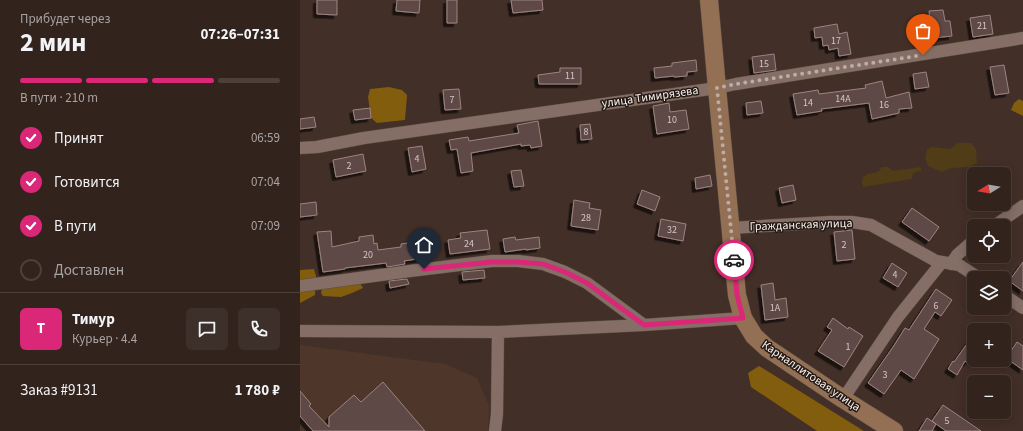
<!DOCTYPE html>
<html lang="ru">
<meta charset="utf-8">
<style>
:root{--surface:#32231d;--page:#3d2f2a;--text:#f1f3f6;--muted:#a8a4a4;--line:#4d403b;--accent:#db2777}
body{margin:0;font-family:"Source Sans 3",sans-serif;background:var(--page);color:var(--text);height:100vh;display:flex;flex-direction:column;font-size:15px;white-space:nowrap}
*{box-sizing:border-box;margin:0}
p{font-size:13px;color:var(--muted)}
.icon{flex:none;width:22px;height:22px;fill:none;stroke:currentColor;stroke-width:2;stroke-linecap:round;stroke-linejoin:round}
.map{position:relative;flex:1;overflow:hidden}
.side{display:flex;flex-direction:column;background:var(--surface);width:300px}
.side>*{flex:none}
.needle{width:26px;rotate:259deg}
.buttons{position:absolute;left:667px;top:167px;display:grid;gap:8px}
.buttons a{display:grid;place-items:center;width:44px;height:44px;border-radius:6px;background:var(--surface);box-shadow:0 2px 10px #0003,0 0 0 1px var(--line);font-size:20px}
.pin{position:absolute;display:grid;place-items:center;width:34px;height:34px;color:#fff;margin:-41px -17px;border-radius:50% 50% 50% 0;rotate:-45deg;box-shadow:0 0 4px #0007}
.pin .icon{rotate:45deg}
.courier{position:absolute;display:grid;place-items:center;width:40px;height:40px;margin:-20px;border:3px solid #db2777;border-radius:50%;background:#fff;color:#222;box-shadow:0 1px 5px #0007}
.head em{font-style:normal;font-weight:700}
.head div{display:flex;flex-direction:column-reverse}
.head{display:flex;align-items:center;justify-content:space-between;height:68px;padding:0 20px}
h1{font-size:26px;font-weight:700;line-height:30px}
.bar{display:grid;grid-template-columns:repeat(4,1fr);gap:6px 4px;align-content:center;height:48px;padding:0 20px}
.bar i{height:5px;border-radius:3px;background:var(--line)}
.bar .current{background:var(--accent)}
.bar p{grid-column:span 4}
.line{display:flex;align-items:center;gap:10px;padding:0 20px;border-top:1px solid var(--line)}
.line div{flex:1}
.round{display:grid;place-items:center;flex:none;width:42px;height:42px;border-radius:6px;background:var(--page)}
ol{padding:0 20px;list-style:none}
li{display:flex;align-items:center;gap:12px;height:44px}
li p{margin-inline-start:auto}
li .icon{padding:4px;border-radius:50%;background:var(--accent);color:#fff;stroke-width:4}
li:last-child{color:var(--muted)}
li i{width:22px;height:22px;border:2px solid var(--line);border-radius:50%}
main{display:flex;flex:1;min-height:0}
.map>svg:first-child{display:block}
.built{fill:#4f362b}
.green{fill:#503c17}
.forest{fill:#825d0d}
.building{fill:#5e4846;stroke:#9d8481;filter:url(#shadow)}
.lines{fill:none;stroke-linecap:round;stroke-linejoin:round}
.street-casing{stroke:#5b4b45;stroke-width:13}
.secondary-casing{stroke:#5b4b45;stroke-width:19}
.street{stroke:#846e65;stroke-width:12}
.secondary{stroke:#936f54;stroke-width:18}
.done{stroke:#bcaca6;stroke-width:4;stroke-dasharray:0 7.2}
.route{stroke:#db2777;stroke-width:5}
.labels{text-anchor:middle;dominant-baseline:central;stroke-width:3;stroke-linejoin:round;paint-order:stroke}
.number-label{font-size:10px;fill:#d5c6c2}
.street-label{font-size:12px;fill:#fdf0eb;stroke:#221a16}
</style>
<main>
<section class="side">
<div class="head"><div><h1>2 мин</h1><p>Прибудет через</p></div><em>07:26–07:31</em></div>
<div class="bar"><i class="current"></i><i class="current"></i><i class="current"></i><i></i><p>В пути · 210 m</p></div>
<ol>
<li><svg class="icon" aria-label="check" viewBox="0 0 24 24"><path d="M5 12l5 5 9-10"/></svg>Принят<p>06:59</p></li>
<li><svg class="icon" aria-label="check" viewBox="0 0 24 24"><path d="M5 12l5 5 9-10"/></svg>Готовится<p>07:04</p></li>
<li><svg class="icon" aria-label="check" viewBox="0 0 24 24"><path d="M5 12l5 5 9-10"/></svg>В пути<p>07:09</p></li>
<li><i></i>Доставлен</li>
</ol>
<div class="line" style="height:72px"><b class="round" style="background:var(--accent);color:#fff">Т</b><div><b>Тимур</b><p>Курьер · 4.4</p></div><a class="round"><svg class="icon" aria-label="chat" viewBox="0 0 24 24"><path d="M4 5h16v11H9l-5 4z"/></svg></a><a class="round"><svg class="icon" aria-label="phone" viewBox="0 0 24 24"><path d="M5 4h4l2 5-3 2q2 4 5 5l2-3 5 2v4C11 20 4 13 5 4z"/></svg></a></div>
<div class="line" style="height:52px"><div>Заказ #9131</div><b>1 780 ₽</b></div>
</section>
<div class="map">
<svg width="723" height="431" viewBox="0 0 723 431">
<defs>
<filter id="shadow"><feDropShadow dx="-3.5" dy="3.5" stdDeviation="0" flood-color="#0009"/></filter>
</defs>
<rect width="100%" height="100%" fill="#422f27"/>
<!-- built -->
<path class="built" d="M0,345L145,364L177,378L189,406L188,431H0Z"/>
<!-- green -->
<path class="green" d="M658,143H671L676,149L677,163L670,167L651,168L642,172L628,166L625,158L627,149L632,147L650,149Z
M582,167H588L593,171L621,167V171L613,173L612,179L563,187L562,183L563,177L568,174L578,172Z"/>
<!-- forest -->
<path class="forest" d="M89,87L102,90L107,95L105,120L77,123L71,118L68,97L70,89Z
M719,99L723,101V116L711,110L714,103Z
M14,269L16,276L15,295L0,303V270Z
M59,281L63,288L52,293L41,297L23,296L21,293L22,287Z
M459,366L564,431H517L451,387L448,373Z"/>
<!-- building -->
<path class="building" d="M17,0H37V15L17,14Z
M97,0H120L119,13L96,11Z
M147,0H157V23H147Z
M211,0H242L243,10L213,13Z
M643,10L645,21H650L652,36L632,38L629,11Z
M690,15L693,34L673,37L670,18Z
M537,24L539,34L547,32L551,54L539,56L538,48L529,50L528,45L523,46L522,37L515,38L514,28Z
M474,54L476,70L454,73L452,57Z
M396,60L397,71L387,72V76L374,77V76L355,78L354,68L372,66V63Z
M704,65L709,93L695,95L690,67Z
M260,68H281V84H239L238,75L260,72Z
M626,72L629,87L615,89L613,74Z
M582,81L586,98L609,92L612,108L599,109V113L572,119L569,103L521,109L522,111L497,115L493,94L518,90L519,94L566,88L565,85Z
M159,89L161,109L145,110L143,90Z
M461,101L463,113L447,115L446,103Z
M369,103L370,112L386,110L389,129L357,134L353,106Z
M70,108L71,118L55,120L53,110Z
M14,117L16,127L0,129V119Z
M238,121L242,146L231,148L230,145L221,146V144L171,153L173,171L161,173L157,149L151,150L149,140L168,137L169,141L219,133L217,125Z
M290,124L292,139L281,140L280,125Z
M122,146L126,169L112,172L108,148Z
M63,154L66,171L36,177L33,160Z
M221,170L224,186L214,187L211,171Z
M410,175L412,186L396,189L395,178Z
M493,185L496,200L482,203L479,188Z
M342,190L360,197L355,211L337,204Z
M274,200L290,203L289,208L301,210L298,230L271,226Z
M16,202L17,215L0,217V204Z
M612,208L639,227L629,241L602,222Z
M361,219L386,224L383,241L358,236Z
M187,230L190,249L150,254L148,240L161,238L160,233Z
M552,230L555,259L537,261L534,232Z
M31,231L32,247L59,241V237L73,235L74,244L77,243L78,250L101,247V244L128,240L130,257L104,261L105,264L87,267L86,263L45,268V269L23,272L17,232Z
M215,237L216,240L239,237L240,248L226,250V249L205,252L203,239Z
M723,262V291L709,281Z
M592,263L607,273L598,287L583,278Z
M184,270L185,278L163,280L162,272Z
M107,279L109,284L90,288L89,281Z
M473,283L475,300L486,298L488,317L465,320L461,285Z
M636,289L652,300L641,316L635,312L624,329L639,339L614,379L601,370L584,394L568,383L593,347L605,328L609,330Z
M533,318L548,329L549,327L563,336L544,367L518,351L532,330L527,327Z
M674,334V364L669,360L667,363L665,361L657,375L648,369L653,361L654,362Z
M717,342L723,346V370L706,358Z
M83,382L125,431H13L0,416V391L11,404L9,406L29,427V417L54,395L61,402Z
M643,405L681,431H646L632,421Z
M627,418L636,424L632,431H619Z"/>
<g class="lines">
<!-- street casing -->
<g class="street-casing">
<path id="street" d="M0,148L17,147L64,138L417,88L436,84L723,38
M694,226L723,206
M431,228L530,222H552L571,225L636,261L659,265L679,278
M651,264L657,255L674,240
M0,286L110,271L192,261H218L243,264L265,272L287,283L344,325
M704,295L723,308
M0,331L198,332L344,325L443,318
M543,399L598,317L642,262
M195,431L197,414L198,332"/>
</g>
<!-- secondary casing -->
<g class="secondary-casing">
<path id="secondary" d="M409,0L417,88L437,295L443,318L454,336L467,348L543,399L594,431"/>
</g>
<!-- street -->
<use href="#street" class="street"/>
<!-- secondary -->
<use href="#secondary" class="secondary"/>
</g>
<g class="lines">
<!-- done -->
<path class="done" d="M434,260L417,88L436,84L623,55"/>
<!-- route -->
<path class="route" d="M124,269L192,262H218L243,264L265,272L287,283L344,325L443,318L437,295L434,260"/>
</g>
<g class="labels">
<!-- number labels -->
<g class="number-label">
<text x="682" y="26">21</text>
<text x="536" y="41">17</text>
<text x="464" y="64">15</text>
<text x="270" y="76">11</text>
<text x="543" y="99">14А</text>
<text x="152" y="100">7</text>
<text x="508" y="103">14</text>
<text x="584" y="105">16</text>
<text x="372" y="120">10</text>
<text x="286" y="132">8</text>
<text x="117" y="159">4</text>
<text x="49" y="166">2</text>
<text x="286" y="218">28</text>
<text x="372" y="230">32</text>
<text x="169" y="244">24</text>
<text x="544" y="245">2</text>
<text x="68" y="255">20</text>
<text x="595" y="275">4</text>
<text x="636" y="306">6</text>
<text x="475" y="308">1А</text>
<text x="548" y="347">1</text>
<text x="585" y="375">3</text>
<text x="647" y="421">5</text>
</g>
<!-- street labels -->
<g class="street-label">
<text transform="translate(350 97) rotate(-8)">улица Тимирязева</text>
<text transform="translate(501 225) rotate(-2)">Гражданская улица</text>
<text transform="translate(511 376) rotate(34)">Карналлитовая улица</text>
</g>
</g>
</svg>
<div class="buttons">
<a><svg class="needle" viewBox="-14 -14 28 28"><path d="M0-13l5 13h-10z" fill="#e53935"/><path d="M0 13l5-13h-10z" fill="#a8a4a4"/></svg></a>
<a><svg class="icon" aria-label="locate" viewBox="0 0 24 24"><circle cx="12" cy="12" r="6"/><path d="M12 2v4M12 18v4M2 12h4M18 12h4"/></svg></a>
<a><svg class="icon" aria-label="layers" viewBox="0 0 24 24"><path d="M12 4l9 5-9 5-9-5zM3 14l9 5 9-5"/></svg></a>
<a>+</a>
<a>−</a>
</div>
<div class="pin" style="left:623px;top:55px;background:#ea580c"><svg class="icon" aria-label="bag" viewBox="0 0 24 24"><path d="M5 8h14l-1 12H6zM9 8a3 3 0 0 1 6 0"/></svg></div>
<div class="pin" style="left:124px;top:269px;background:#1f2937"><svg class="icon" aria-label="home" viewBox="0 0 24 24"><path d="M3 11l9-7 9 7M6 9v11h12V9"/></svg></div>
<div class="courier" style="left:434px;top:260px"><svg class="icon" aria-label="car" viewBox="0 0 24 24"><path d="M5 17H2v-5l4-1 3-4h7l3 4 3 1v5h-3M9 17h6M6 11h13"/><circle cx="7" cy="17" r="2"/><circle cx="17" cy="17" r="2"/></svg></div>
</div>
</main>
